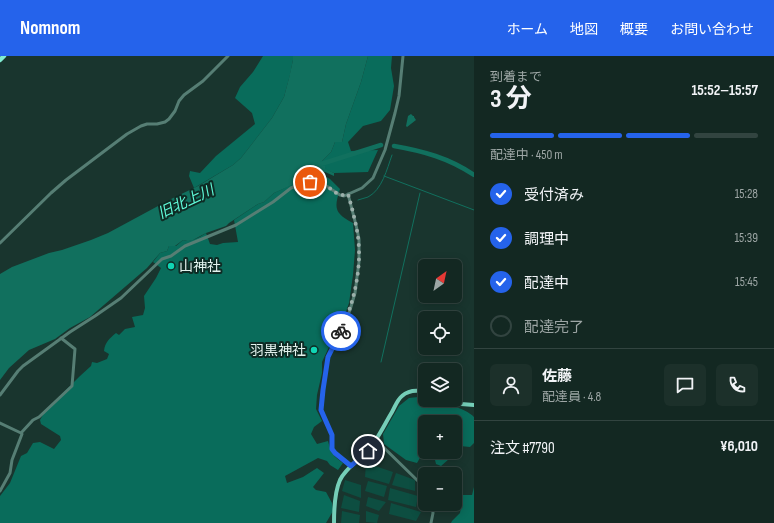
<!DOCTYPE html>
<html lang="ja">
<meta charset="utf-8">
<style>
:root{--surface:#132822;--page:#1c302a;--text:#f1f3f6;--muted:#9da6a5;--line:#324440;--accent:#2563eb}
body{margin:0;font-family:"Sofia Sans Condensed","Noto Sans JP",sans-serif;background:var(--page);color:var(--text);height:100vh;display:flex;flex-direction:column;font-size:15px;white-space:nowrap}
*{box-sizing:border-box;margin:0}
p{font-size:13px;color:var(--muted)}
.icon{flex:none;width:22px;height:22px;fill:none;stroke:currentColor;stroke-width:2;stroke-linecap:round;stroke-linejoin:round}
.map{position:relative;flex:1;overflow:hidden}
.details{display:flex;flex-direction:column;background:var(--surface);width:300px}
.details>*{flex:none}
.needle{width:26px;rotate:33deg}
.buttons{position:absolute;left:418px;top:203px;display:grid;gap:8px}
.buttons a{display:grid;place-items:center;width:44px;height:44px;border-radius:6px;background:var(--surface);box-shadow:0 2px 10px #0003,0 0 0 1px var(--line);font-size:20px}
.pin{position:absolute;display:grid;place-items:center;width:34px;height:34px;color:#fff;margin:-17px;border:2px solid #fff;border-radius:50%;box-shadow:0 1px 4px #0007}
.courier{position:absolute;display:grid;place-items:center;width:40px;height:40px;margin:-20px;border:3px solid #2563eb;border-radius:50%;background:#fff;color:#222;box-shadow:0 1px 5px #0007}
.summary em{font-style:normal;font-weight:700}
.summary div{display:flex;flex-direction:column-reverse}
.summary{display:flex;align-items:center;justify-content:space-between;height:68px;padding:0 16px}
h1{font-size:26px;font-weight:700;line-height:30px}
.bar{display:grid;grid-template-columns:repeat(4,1fr);gap:6px 4px;align-content:center;height:48px;padding:0 16px}
.bar i{height:5px;border-radius:3px;background:var(--line)}
.bar .on{background:var(--accent)}
.bar p{grid-column:span 4}
.line{display:flex;align-items:center;gap:10px;padding:0 16px;border-top:1px solid var(--line)}
.line div{flex:1}
.round{display:grid;place-items:center;flex:none;width:42px;height:42px;border-radius:6px;background:var(--page)}
ol{padding:0 16px;list-style:none}
li{display:flex;align-items:center;gap:12px;height:44px}
li p{margin-inline-start:auto}
li .icon{padding:4px;border-radius:50%;background:var(--accent);color:#fff;stroke-width:4}
li:last-child{color:var(--muted)}
li i{width:22px;height:22px;border:2px solid var(--line);border-radius:50%}
header{display:flex;align-items:center;gap:24px;box-sizing:border-box;height:56px;padding:0 20px;background:var(--accent);color:#fff}
header strong{font-size:19px}
nav{display:flex;gap:22px;margin-inline-start:auto;font-size:14px}
main{display:flex;flex:1;min-height:0}
.map>svg:first-child{display:block}
.green{fill:#0d4e41}
.forest{fill:#096c5b}
.water{fill:#11705e}
.lines{fill:none;stroke-linecap:round;stroke-linejoin:round}
.stream{stroke:#11705e;stroke-width:1}
.river{stroke:#11705e;stroke-width:4.5}
.minor{stroke:#567e74;stroke-width:3}
.major{stroke:#75ceb8;stroke-width:4}
.highway{stroke:#81edd3;stroke-width:4.5}
.done{stroke:#9cb0ab;stroke-width:4;stroke-dasharray:0 7.2}
.route{stroke:#2563eb;stroke-width:5}
.poi-dot{fill:#10d5b4;stroke:#0e2b24;stroke-width:1.5}
.labels{text-anchor:middle;dominant-baseline:central;stroke-width:4;stroke-linejoin:round;paint-order:stroke}
.poi-label{font-size:14px;fill:#e3f3ee;stroke:#0e2b24;text-anchor:start}
.water-label{font-size:15px;font-style:italic;fill:#5ff9d8;stroke:#0e2b24}
</style>
<header>
<strong>Nomnom</strong>
<nav><a>ホーム</a><a>地図</a><a>概要</a><a>お問い合わせ</a></nav>
</header>
<main>
<div class="map">
<svg width="474" height="467" viewBox="0 0 474 467">
<rect width="100%" height="100%" fill="#19352e"/>
<!-- green -->
<path class="green" d="M366,407L393,416L389,428L365,421Z
M396,417L415,424V435L392,429Z
M345,424L361,429V442L342,435Z
M368,425L387,430L384,441L365,435Z
M390,432L418,440L416,451L388,444Z
M344,439L360,445L359,456L341,452Z
M368,441L386,446L379,455L366,450Z
M391,447L421,456L416,465L389,458Z
M342,455L360,459L359,467H341Z
M366,455L379,459L377,467L366,466Z"/>
<!-- forest -->
<path class="forest" d="M263,0H293V4L290,19L284,41L272,62L241,102L233,109L194,132L189,120L190,115L200,117L216,100L255,68L252,57L235,42L240,31L253,16Z
M368,0H392L391,12L394,30L390,54L381,65L363,70L348,86L351,95L378,94L368,116L334,117L318,111L323,104L331,96L335,86H342L346,68L361,26Z
M318,116L330,123L340,133C334,152 334,157 353,167L355,194L353,219L349,247L340,273L328,293L322,306V317L317,339L316,353L322,365L314,371L311,378L317,388L328,385C331,397 333,400 343,407L338,414L330,409L327,405L318,402L285,420L287,427L303,421L317,412L324,417L313,431L316,434L326,436L332,447L333,455L326,467H0V440L10,427L21,400L27,397L33,387L40,386L54,393L61,384L60,380L41,368L40,364L45,355L80,320L91,310L92,306L97,307L107,303L109,298L104,295C105,286 110,282 116,277L119,279L125,273L135,271L132,261L143,259L145,252L144,240L156,222L161,212L153,206L160,197L167,195L169,190H176L183,184C192,186 198,182 206,177L210,188L217,189L223,187L238,186L234,164L258,148L264,146L274,137Z
M418,341L425,342V344C436,344 466,352 474,361V387L470,391L460,390L455,393V366H425V396H451L449,403L441,410L436,408L434,400L428,397L421,400L417,407L406,404L384,388L383,378L399,350L409,342Z
M474,431V467H451L452,465L460,457L463,439H472Z"/>
<!-- water -->
<path class="water" d="M293,0H368L361,26L346,68L342,86H335L331,96L323,104L319,110H325V113L334,117V120L325,116H318L312,120L274,137L264,146L258,148L229,167L226,170L206,177L193,184L188,185L183,184L175,190H169L167,195L160,197L147,212L90,261L70,272L55,283L29,294L9,312L0,324V218L12,211L49,197L62,194L91,184L108,177L171,143L198,130L233,109L241,102L272,62L284,41L289,22L293,4Z
M411,58L413,60H414V61L416,64L407,71L406,70L408,60Z"/>
<g class="lines">
<!-- stream -->
<path class="stream" d="M384,120L474,154
M358,144C361,143 365,142 368,141C382,134 387,113 392,99
M381,306L420,137"/>
<!-- river -->
<path class="river" d="M394,90C423,95 449,102 474,119
M313,109L321,108L381,89"/>
<!-- minor -->
<path class="minor" d="M348,138L356,169L359,183V206L357,221L355,237L350,254L342,274L328,301L323,334L321,353L332,379V393L335,397L351,410
M0,187L51,137L66,124L127,78L141,70L147,68H157L165,66L169,63L175,55L179,45L184,39L203,25L228,0
M0,339L18,315L23,310L70,276L95,260L121,242L162,203L171,200L185,190L236,169L273,146L291,132L303,127L316,126L328,131L340,139L344,140L362,132L373,122L385,94L395,57L399,40L403,0
M0,367L21,377L22,378L12,404L10,417L0,435
M21,377L33,364L39,361L72,330L75,293L61,282
M376,384L420,427L425,430
M431,467L433,457L432,448"/>
<!-- major -->
<path class="major" d="M448,344L461,348L474,349
M334,467C334,455 335,435 340,424C346,412 358,405 367,395C370,392 372,389 375,385C381,376 386,366 392,356C395,351 397,344 402,340C409,334 417,334 425,336"/>
<!-- highway -->
<path class="highway" d="M0,4L4,0"/>
</g>
<g class="lines">
<!-- done -->
<path class="done" d="M310,126C314,126 318,126 323,128C332,132 337,142 348,138C352,152 356,167 358,181C362,213 354,246 341,275"/>
<!-- route -->
<path class="route" d="M341,275L328,301L323,334L321,354L332,379V393L335,397L351,410L368,395"/>
</g>
<!-- markers -->
<g class="poi-dot">
<circle cx="171" cy="210" r="4"/>
<circle cx="314" cy="294" r="4"/>
</g>
<g class="labels">
<!-- poi labels -->
<g class="poi-label">
<text x="179" y="210">山神社</text>
<text x="306" y="294" text-anchor="end">羽黒神社</text>
</g>
<!-- water labels -->
<g class="water-label">
<text transform="translate(186 146) rotate(-25)">旧北上川</text>
</g>
</g>
</svg>
<div class="buttons">
<a><svg class="needle" viewBox="-14 -14 28 28"><path d="M0-13l5 13h-10z" fill="#e53935"/><path d="M0 13l5-13h-10z" fill="#9da6a5"/></svg></a>
<a><svg class="icon" aria-label="locate" viewBox="0 0 24 24"><circle cx="12" cy="12" r="6"/><path d="M12 2v4M12 18v4M2 12h4M18 12h4"/></svg></a>
<a><svg class="icon" aria-label="layers" viewBox="0 0 24 24"><path d="M12 4l9 5-9 5-9-5zM3 14l9 5 9-5"/></svg></a>
<a>+</a>
<a>−</a>
</div>
<div class="pin" style="left:310px;top:126px;background:#ea580c"><svg class="icon" aria-label="bag" viewBox="0 0 24 24"><path d="M5 8h14l-1 12H6zM9 8a3 3 0 0 1 6 0"/></svg></div>
<div class="pin" style="left:368px;top:395px;background:#1f2937"><svg class="icon" aria-label="home" viewBox="0 0 24 24"><path d="M3 11l9-7 9 7M6 9v11h12V9"/></svg></div>
<div class="courier" style="left:341px;top:275px"><svg class="icon" aria-label="bike" viewBox="0 0 24 24"><circle cx="6" cy="16" r="4"/><circle cx="18" cy="16" r="4"/><path d="M6 16l4-8h5l3 8M10 8l3 8H6M13 5h3"/></svg></div>
</div>
<section class="details">
<div class="summary"><div><h1>3 分</h1><p>到着まで</p></div><em>15:52–15:57</em></div>
<div class="bar"><i class="on"></i><i class="on"></i><i class="on"></i><i></i><p>配達中 · 450 m</p></div>
<ol>
<li><svg class="icon" aria-label="check" viewBox="0 0 24 24"><path d="M5 12l5 5 9-10"/></svg>受付済み<p>15:28</p></li>
<li><svg class="icon" aria-label="check" viewBox="0 0 24 24"><path d="M5 12l5 5 9-10"/></svg>調理中<p>15:39</p></li>
<li><svg class="icon" aria-label="check" viewBox="0 0 24 24"><path d="M5 12l5 5 9-10"/></svg>配達中<p>15:45</p></li>
<li><i></i>配達完了</li>
</ol>
<div class="line" style="height:72px"><a class="round"><svg class="icon" aria-label="person" viewBox="0 0 24 24"><circle cx="12" cy="8" r="4"/><path d="M4 21q1-7 8-7t8 7"/></svg></a><div><b>佐藤</b><p>配達員 · 4.8</p></div><a class="round"><svg class="icon" aria-label="chat" viewBox="0 0 24 24"><path d="M4 5h16v11H9l-5 4z"/></svg></a><a class="round"><svg class="icon" aria-label="phone" viewBox="0 0 24 24"><path d="M5 4h4l2 5-3 2q2 4 5 5l2-3 5 2v4C11 20 4 13 5 4z"/></svg></a></div>
<div class="line" style="height:52px"><div>注文 #7790</div><b>¥6,010</b></div>
</section>
</main>
